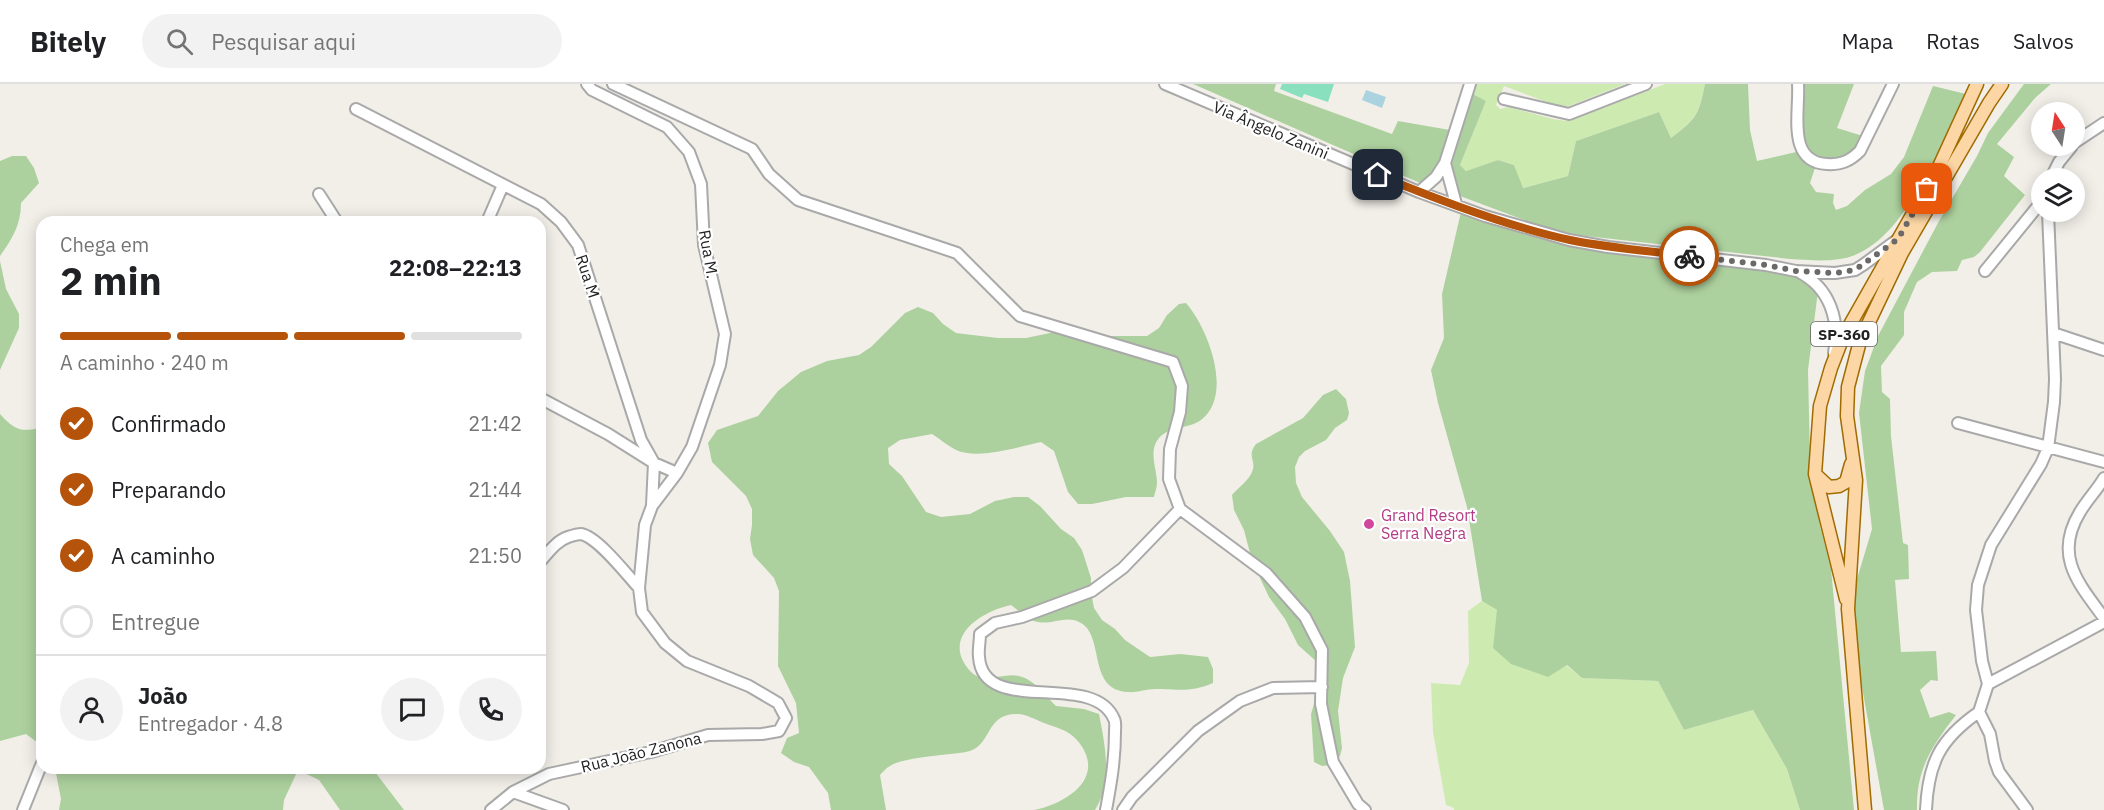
<!DOCTYPE html>
<html lang="pt">
<meta charset="utf-8">
<style>
:root{--surface:#fff;--page:#f2f2f2;--text:#202124;--muted:#757577;--line:#e0e0e0;--accent:#b45309}
body{margin:0;font-family:"IBM Plex Sans",sans-serif;background:var(--page);color:var(--text);height:100vh;display:flex;flex-direction:column;font-size:22px;white-space:nowrap}
*{box-sizing:border-box;margin:0}
p{font-size:20px;color:var(--muted)}
.icon{flex:none;width:33px;height:33px;fill:none;stroke:currentColor;stroke-width:2;stroke-linecap:round;stroke-linejoin:round}
.map{position:relative;flex:1;overflow:hidden}
.panel{position:absolute;left:36px;top:132px;width:510px;height:558px;display:flex;flex-direction:column;background:var(--surface);border-radius:18px;box-shadow:0 3px 15px #0003}
.panel>*{flex:none}
.needle{width:39px;rotate:348deg}
.controls{position:absolute;left:2031px;top:18px;display:grid;gap:12px}
.controls a{display:grid;place-items:center;width:54px;height:54px;border-radius:50%;background:var(--surface);box-shadow:0 3px 15px #0003;font-size:30px}
.pin{position:absolute;display:grid;place-items:center;width:51px;height:51px;color:#fff;margin:-26px;border-radius:12px;box-shadow:0 3px 9px #0006}
.courier{position:absolute;display:grid;place-items:center;width:60px;height:60px;margin:-30px;border:4px solid #b45309;border-radius:50%;background:#fff;color:#222;box-shadow:0 2px 8px #0007}
.overview em{font-style:normal;font-weight:700}
.overview div{display:flex;flex-direction:column-reverse}
.overview{display:flex;align-items:center;justify-content:space-between;height:102px;padding:0 24px}
h1{font-size:39px;font-weight:700;line-height:45px}
.bar{display:grid;grid-template-columns:repeat(4,1fr);gap:9px 6px;align-content:center;height:72px;padding:0 24px}
.bar i{height:8px;border-radius:4px;background:var(--line)}
.bar .selected{background:var(--accent)}
.bar p{grid-column:span 4}
.line{display:flex;align-items:center;gap:15px;padding:0 24px;border-top:2px solid var(--line)}
.line div{flex:1}
.round{display:grid;place-items:center;flex:none;width:63px;height:63px;border-radius:32px;background:var(--page)}
ol{padding:0 24px;list-style:none}
li{display:flex;align-items:center;gap:18px;height:66px}
li p{margin-inline-start:auto}
li .icon{padding:6px;border-radius:50%;background:var(--accent);color:#fff;stroke-width:4}
li:last-child{color:var(--muted)}
li i{width:33px;height:33px;border:3px solid var(--line);border-radius:50%}
header{display:flex;align-items:center;gap:36px;box-sizing:border-box;height:84px;padding:0 30px;background:var(--surface);border-bottom:2px solid var(--line)}
header strong{font-size:28px}
nav{display:flex;gap:33px;margin-inline-start:auto;font-size:21px}
.search{width:420px;height:54px;background:var(--page);display:flex;align-items:center;gap:15px;box-sizing:border-box;padding:0 21px;border-radius:33px;color:var(--muted);font-size:22px}
.map>svg:first-child{display:block}
.grass{fill:#cdebb0}
.forest{fill:#add19e}
.pitch{fill:#88e0be}
.water{fill:#aad3df}
.lines{fill:none;stroke-linecap:round;stroke-linejoin:round}
.minor-casing{stroke:#a9a9a9;stroke-width:14}
.major-casing{stroke:#a06b00;stroke-width:15}
.minor{stroke:#fff;stroke-width:10}
.major{stroke:#fcd6a4;stroke-width:12}
.done{stroke:#6b6a68;stroke-width:6;stroke-dasharray:0 10.8}
.route{stroke:#b45309;stroke-width:8}
.hotel-dot{fill:#d1479c;stroke:#fff;stroke-width:2}
.labels{text-anchor:middle;dominant-baseline:central;stroke-width:4.5;stroke-linejoin:round;paint-order:stroke}
.shield{fill:#fff;stroke:#646464;stroke-width:1.5}
.shield-label{font-size:15px;font-weight:bold;fill:#222}
.street-label{font-size:16px;fill:#222;stroke:#fff}
.hotel-label{font-size:16px;fill:#b23c85;stroke:#fff;text-anchor:start}
</style>
<header>
<strong>Bitely</strong>
<div class="search"><svg class="icon" aria-label="search" viewBox="0 0 24 24"><circle cx="10" cy="10" r="6"/><path d="M15 15l6 6"/></svg>Pesquisar aqui</div>
<nav><a>Mapa</a><a>Rotas</a><a>Salvos</a></nav>
</header>
<div class="map">
<svg width="2104" height="726" viewBox="0 0 2104 726">
<rect width="100%" height="100%" fill="#f2efe9"/>
<!-- grass -->
<path class="grass" d="M1474,0H1625L1569,22H1557L1504,2L1496,21L1500,25L1508,23L1553,35L1566,37L1577,34L1665,0H1705C1699,31 1695,35 1671,54L1659,28L1576,57L1568,92L1522,104L1514,81L1498,76L1466,87L1460,81L1486,17L1471,9Z
M1482,517L1497,526L1582,594L1658,597L1684,646L1753,626L1787,685L1800,726H1454V724L1446,721L1433,648L1431,599L1460,601L1469,579L1468,527Z"/>
<!-- forest -->
<path class="forest" d="M1193,0H1276L1274,7L1392,50L1398,37L1450,46C1443,68 1441,86 1420,99Z
M1705,0H1748L1750,46L1757,77L1796,68L1806,80L1815,84L1810,99L1816,108L1834,110L1833,119L1836,126L1847,122L1865,106L1891,90L1904,73L1933,2L1966,10C1941,59 1908,150 1855,171C1835,179 1811,176 1790,175L1577,151L1540,142L1460,112L1449,79L1471,9L1486,17L1460,81L1466,87L1498,76L1514,81L1523,104L1568,92L1576,57L1659,28L1671,54C1696,35 1699,31 1705,0Z
M1804,0H1854L1837,44L1863,52C1852,80 1836,77 1811,74L1802,60Z
M2024,0H2051L2035,14L1997,60L2014,73L2004,92L2025,111L1980,168L1974,173L1962,176L1957,187L1932,188L1917,198L1904,228V251L1881,282L1882,308L1890,315L1891,352L1903,459L1908,461L1909,495L1895,496L1901,568L1936,567L1938,597L1931,596L1920,606L1930,634L1949,628L1956,631C1932,662 1916,685 1917,726H1884L1848,525L1872,445L1859,329L1865,287L1878,252L1939,137L1977,72L1988,49Z
M12,72H26L34,84L39,99L21,119C21,141 12,155 0,172V77Z
M1461,128L1526,151L1563,161L1768,186C1787,190 1804,193 1818,207L1808,286L1810,375L1820,442L1831,485L1854,726H1800L1787,685L1753,626L1684,646L1658,597L1582,594L1567,581L1548,593L1511,580L1493,564L1497,526L1482,517L1467,423L1438,319L1431,286L1444,254L1442,210Z
M0,177L6,205L19,230V244L0,286Z
M1186,219C1208,244 1234,311 1201,336C1189,345 1169,342 1159,354C1148,367 1157,385 1157,399C1157,403 1155,408 1154,413H1126L1092,420H1078L1068,408L1054,367L1041,358C1018,363 978,376 956,366C948,362 940,355 932,350L900,356L888,364L889,380L902,392L926,428L941,433L970,430L995,417L1014,413H1028L1040,422L1061,445L1074,454L1082,466L1091,494V508L1094,524L1102,536L1115,545L1125,556L1150,573L1180,570L1208,573L1213,585V599C1189,609 1180,605 1155,605C1146,605 1136,609 1128,608C1086,606 1106,550 1079,538C1066,531 1052,541 1038,538C1029,537 1018,526 1011,521C987,526 950,546 962,575C965,581 971,590 977,592C986,596 995,593 1004,592C1029,587 1040,606 1056,622L1084,625L1099,630C1105,661 1113,698 1095,726H1034C1068,719 1109,692 1076,655C1068,646 1055,643 1044,639C1036,636 1026,630 1018,630C984,629 993,663 966,668C949,671 903,673 890,682C886,684 883,688 880,691L886,726H831L828,709L809,683L794,678L781,669L787,654L799,649L796,619L778,582L779,507L774,494L753,471L750,455L752,441V425L746,412L712,378L708,359L717,346L758,332L778,307L801,288L827,277L859,271L871,263L905,229L918,223L933,229L943,240L956,249L998,254H1026L1074,244L1103,252H1147L1159,244L1167,231L1179,220Z
M1336,305L1346,315L1349,329L1347,336L1335,344L1326,356L1305,367L1299,373L1295,383L1296,399L1302,413L1330,447L1344,468L1350,497L1355,563L1343,594L1338,627L1342,664L1340,672L1330,681L1322,682L1314,678L1311,630L1318,606L1317,578L1298,561L1285,535L1269,513L1252,477L1244,446L1234,426L1232,411C1238,404 1249,396 1252,388C1257,376 1246,373 1256,360L1303,334L1323,311Z
M0,330C14,346 22,349 42,343V662L26,650L0,657Z
M55,684H372L404,726H340L319,696L298,686L284,716L283,726H59L61,715Z"/>
<!-- pitch -->
<path class="pitch" d="M1282,0H1334L1328,18L1304,10L1302,14L1280,5Z"/>
<!-- water -->
<path class="water" d="M1366,6L1386,13L1382,24L1362,16Z"/>
<g class="lines">
<!-- minor casing -->
<g class="minor-casing">
<path id="minor" d="M613,0L752,65L769,90L798,116L957,169L1020,232L1173,278L1182,302L1180,328L1170,365L1169,395L1180,425L1266,489L1305,533L1322,566L1321,620L1333,678L1358,720L1365,726
M1165,0L1419,108L1485,132L1569,156L1608,163L1766,181L1796,187L1835,189L1855,186L1863,181L1897,156
M1798,0C1800,28 1786,78 1827,80C1841,81 1850,77 1860,67L1893,0
M1504,15L1569,30L1646,0
M356,25L541,120L561,138L578,161L641,356L654,379L677,389
M2074,59L2104,39
M1445,79L1456,120
M2051,94L2059,78L2072,62
M1419,108L1436,93L1445,79L1470,0
M319,110L337,138
M487,138L503,101
M1985,187L2042,117
M1799,188C1830,204 1840,236 1834,269
M2053,249L2104,266
M540,314L608,350L654,379L652,421
M1958,339L2104,378
M2104,394C2097,406 2087,416 2080,428C2053,472 2079,500 2104,534
M540,478C548,469 556,457 568,453C571,452 578,450 581,450C598,453 627,491 639,504
M1988,600L2104,538
M1979,628L1988,600L1982,577L1976,526L1978,501L1991,461L2041,380L2048,364L2054,318L2055,295L2048,128
M1979,628L1990,650L1995,677L1999,688L2027,726
M513,708L563,726
M23,726L42,679
M491,726L513,708L549,690L651,668L708,651L762,650L779,647L786,634L778,619L749,602L687,577L665,559L642,528L639,504L645,441L652,422L677,389L692,363L720,281L725,250L704,161L701,100L689,68L667,43L592,6L587,0
M1106,726C1111,699 1115,676 1115,648C1115,644 1116,638 1114,635C1093,585 983,634 979,573C978,566 980,558 980,550L995,539L1022,533L1092,507L1123,484L1180,425
M1123,726L1132,713L1198,647L1240,617L1273,604L1322,603
M1926,726C1928,679 1940,655 1979,628"/>
</g>
<!-- major casing -->
<g class="major-casing">
<path id="major" d="M1815,390L1829,403L1839,402L1846,398L1851,380
M1846,515L1815,390L1820,322L1831,284L1843,253L1937,87L1977,0
M1865,726L1848,525L1856,396L1847,332L1848,303L1860,257L1902,169L1989,19L2002,0"/>
</g>
<!-- minor -->
<use href="#minor" class="minor"/>
<!-- major -->
<use href="#major" class="major"/>
</g>
<g class="lines">
<!-- done -->
<path class="done" d="M1689,172L1766,181L1796,187L1835,189L1855,186L1898,155L1927,105"/>
<!-- route -->
<path class="route" d="M1378,91C1438,116 1506,142 1570,156C1609,164 1649,167 1689,172"/>
</g>
<!-- markers -->
<circle class="hotel-dot" cx="1369" cy="440" r="6"/>
<g class="labels">
<!-- shield labels -->
<rect class="shield" x="1811" y="238" width="66" height="24" rx="4.5"/>
<g class="shield-label">
<text x="1844" y="250">SP-360</text>
</g>
<!-- street labels -->
<g class="street-label">
<text transform="translate(1271 46) rotate(23)">Via Ângelo Zanini</text>
<text transform="translate(709 170) rotate(80)">Rua M.</text>
<text transform="translate(588 192) rotate(72)">Rua M</text>
<text transform="translate(641 668) rotate(-14)">Rua João Zanona</text>
</g>
<!-- hotel labels -->
<g class="hotel-label">
<text x="1381" y="431">Grand Resort<tspan x="1381" dy="18">Serra Negra</tspan></text>
</g>
</g>
</svg>
<div class="controls">
<a><svg class="needle" viewBox="-14 -14 28 28"><path d="M0-13l5 13h-10z" fill="#e53935"/><path d="M0 13l5-13h-10z" fill="#757577"/></svg></a>
<a><svg class="icon" aria-label="layers" viewBox="0 0 24 24"><path d="M12 4l9 5-9 5-9-5zM3 14l9 5 9-5"/></svg></a>
</div>
<div class="pin" style="left:1927px;top:105px;background:#ea580c"><svg class="icon" aria-label="bag" viewBox="0 0 24 24"><path d="M5 8h14l-1 12H6zM9 8a3 3 0 0 1 6 0"/></svg></div>
<div class="pin" style="left:1378px;top:91px;background:#1f2937"><svg class="icon" aria-label="home" viewBox="0 0 24 24"><path d="M3 11l9-7 9 7M6 9v11h12V9"/></svg></div>
<div class="courier" style="left:1689px;top:172px"><svg class="icon" aria-label="bike" viewBox="0 0 24 24"><circle cx="6" cy="16" r="4"/><circle cx="18" cy="16" r="4"/><path d="M6 16l4-8h5l3 8M10 8l3 8H6M13 5h3"/></svg></div>
<section class="panel">
<div class="overview"><div><h1>2 min</h1><p>Chega em</p></div><em>22:08–22:13</em></div>
<div class="bar"><i class="selected"></i><i class="selected"></i><i class="selected"></i><i></i><p>A caminho · 240 m</p></div>
<ol>
<li><svg class="icon" aria-label="check" viewBox="0 0 24 24"><path d="M5 12l5 5 9-10"/></svg>Confirmado<p>21:42</p></li>
<li><svg class="icon" aria-label="check" viewBox="0 0 24 24"><path d="M5 12l5 5 9-10"/></svg>Preparando<p>21:44</p></li>
<li><svg class="icon" aria-label="check" viewBox="0 0 24 24"><path d="M5 12l5 5 9-10"/></svg>A caminho<p>21:50</p></li>
<li><i></i>Entregue</li>
</ol>
<div class="line" style="height:108px"><a class="round"><svg class="icon" aria-label="person" viewBox="0 0 24 24"><circle cx="12" cy="8" r="4"/><path d="M4 21q1-7 8-7t8 7"/></svg></a><div><b>João</b><p>Entregador · 4.8</p></div><a class="round"><svg class="icon" aria-label="chat" viewBox="0 0 24 24"><path d="M4 5h16v11H9l-5 4z"/></svg></a><a class="round"><svg class="icon" aria-label="phone" viewBox="0 0 24 24"><path d="M5 4h4l2 5-3 2q2 4 5 5l2-3 5 2v4C11 20 4 13 5 4z"/></svg></a></div>
</section>
</div>
